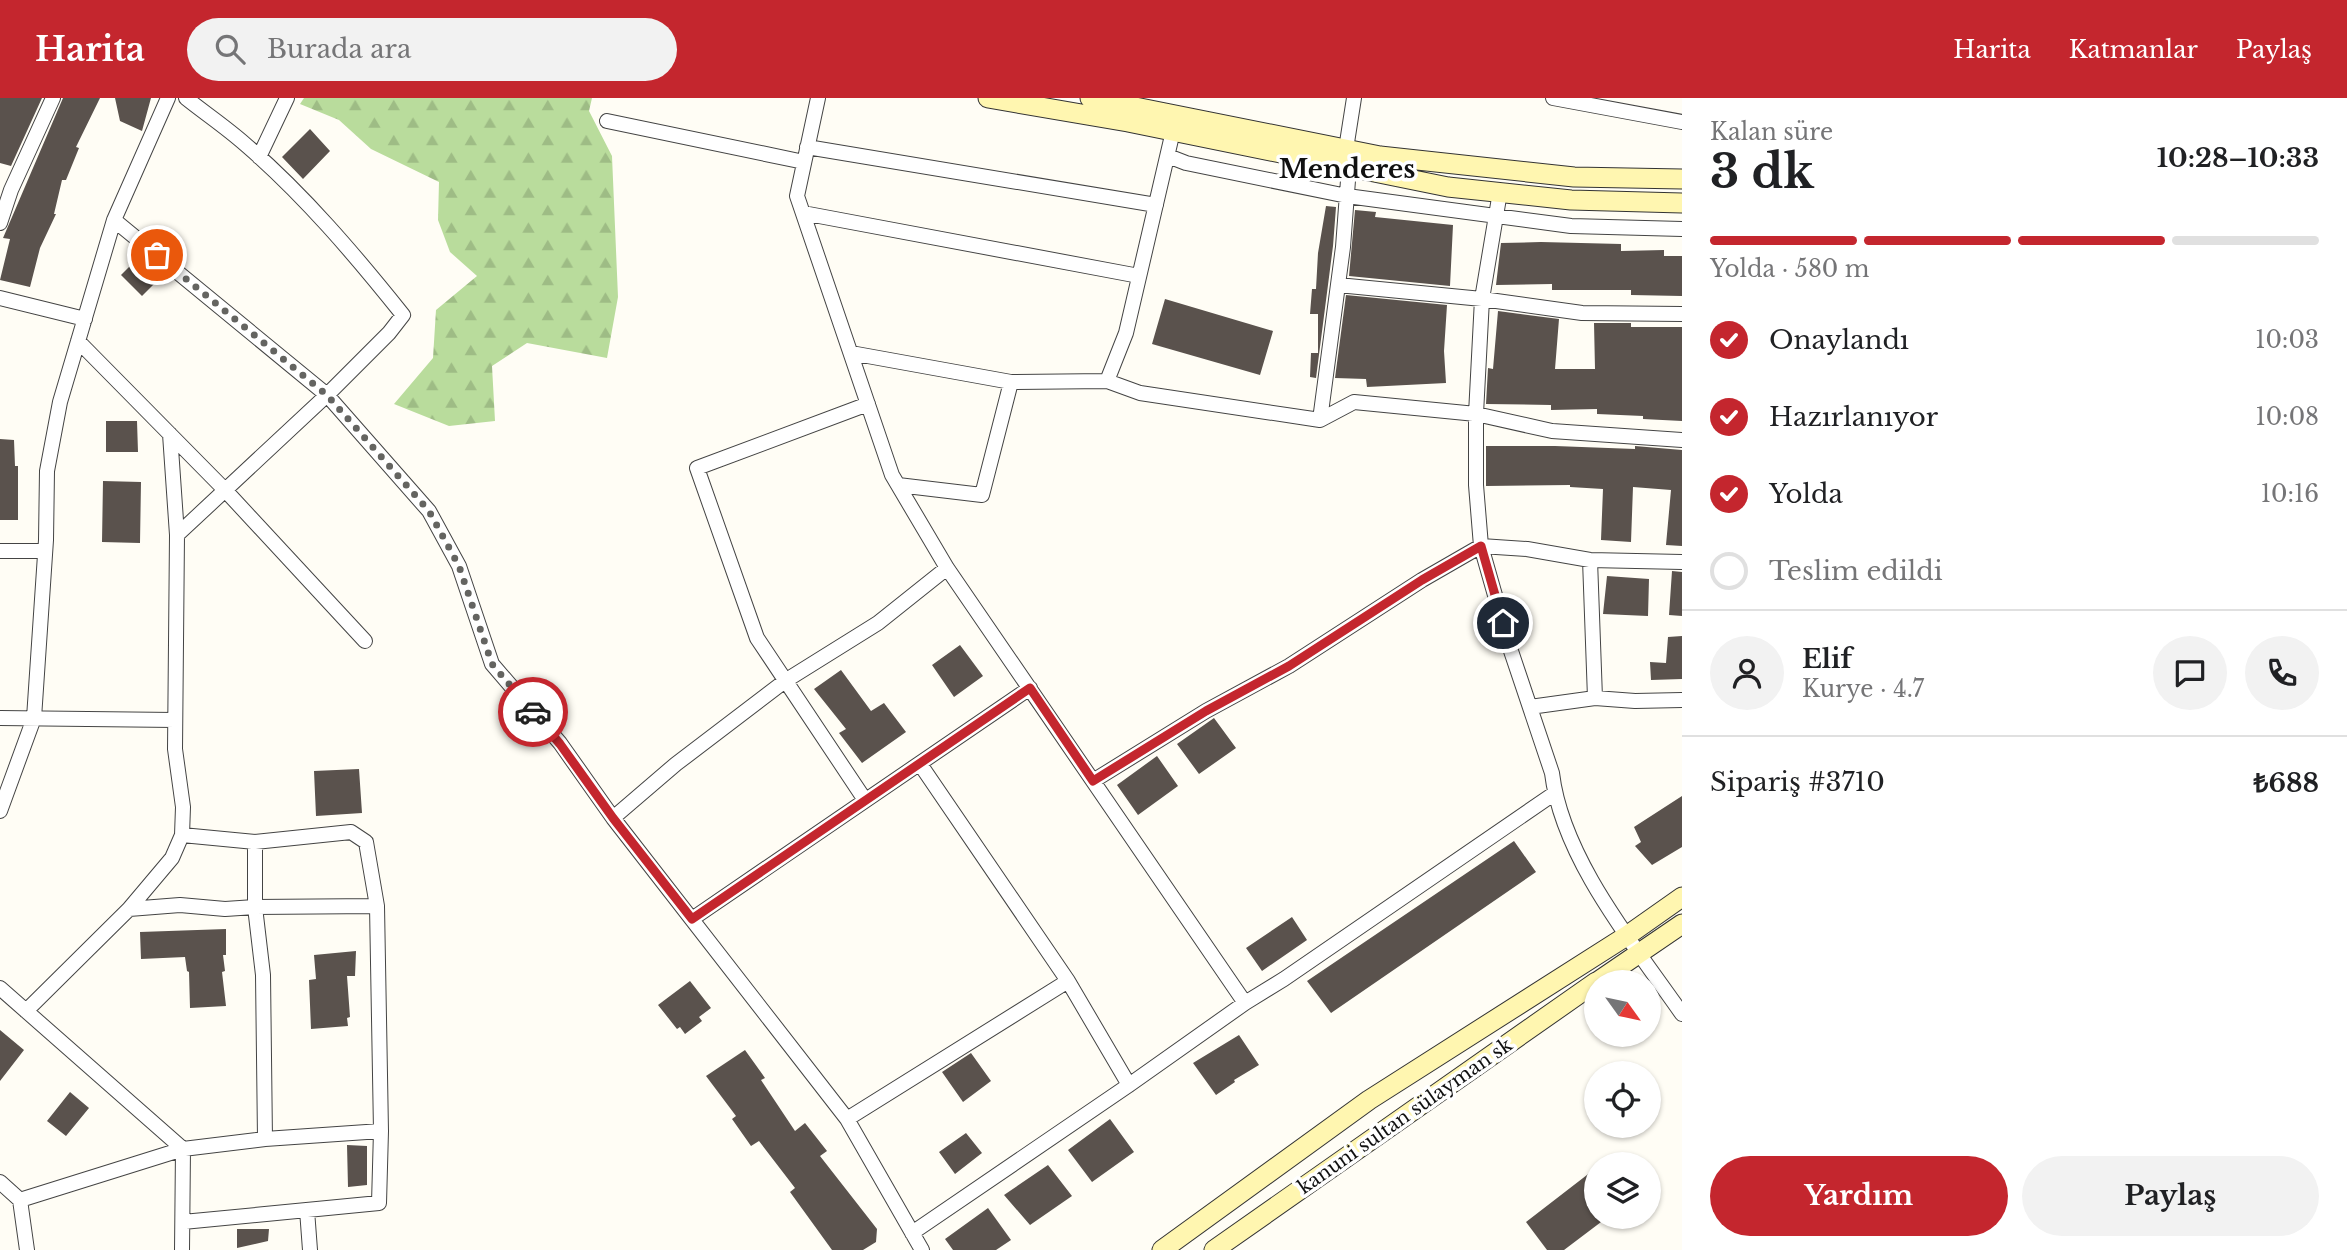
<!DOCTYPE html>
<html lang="tr">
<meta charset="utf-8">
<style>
:root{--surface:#fff;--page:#f2f2f2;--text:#202124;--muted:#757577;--line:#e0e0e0;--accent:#c4262e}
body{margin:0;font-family:"Libre Baskerville",serif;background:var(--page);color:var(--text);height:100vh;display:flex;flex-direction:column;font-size:26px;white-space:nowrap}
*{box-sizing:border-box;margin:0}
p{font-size:23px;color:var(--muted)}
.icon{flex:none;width:38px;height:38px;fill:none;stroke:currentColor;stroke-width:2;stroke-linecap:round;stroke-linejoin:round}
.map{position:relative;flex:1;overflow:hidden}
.panel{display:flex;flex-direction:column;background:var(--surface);width:665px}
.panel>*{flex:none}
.needle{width:46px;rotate:123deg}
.controls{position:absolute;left:1584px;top:872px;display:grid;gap:14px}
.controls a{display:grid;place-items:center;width:77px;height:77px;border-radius:50%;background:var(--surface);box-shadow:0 2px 5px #0004;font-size:35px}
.pin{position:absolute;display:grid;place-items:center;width:60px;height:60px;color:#fff;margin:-30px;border:4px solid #fff;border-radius:50%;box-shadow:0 2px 7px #0007}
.courier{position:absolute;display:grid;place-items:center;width:70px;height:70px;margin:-35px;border:5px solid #c4262e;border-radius:50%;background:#fff;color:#222;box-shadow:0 2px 9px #0007}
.headline em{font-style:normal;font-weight:800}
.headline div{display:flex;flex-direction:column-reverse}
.headline{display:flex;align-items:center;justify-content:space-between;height:119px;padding:0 28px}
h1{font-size:46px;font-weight:800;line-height:52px}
.bar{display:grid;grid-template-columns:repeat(4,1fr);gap:10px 7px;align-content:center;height:84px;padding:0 28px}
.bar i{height:9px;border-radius:5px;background:var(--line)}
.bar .on{background:var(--accent)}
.bar p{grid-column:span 4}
.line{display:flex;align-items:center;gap:18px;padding:0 28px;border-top:2px solid var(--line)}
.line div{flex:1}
.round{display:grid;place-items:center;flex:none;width:74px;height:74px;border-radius:37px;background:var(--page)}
ol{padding:0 28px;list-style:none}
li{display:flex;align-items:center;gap:21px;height:77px}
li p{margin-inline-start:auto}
li .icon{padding:7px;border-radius:50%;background:var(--accent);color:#fff;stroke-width:4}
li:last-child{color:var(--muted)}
li i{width:38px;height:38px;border:4px solid var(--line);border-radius:50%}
.cta{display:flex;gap:14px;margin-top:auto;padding:14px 28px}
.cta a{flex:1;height:80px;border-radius:42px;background:var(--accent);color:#fff;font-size:28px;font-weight:800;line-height:80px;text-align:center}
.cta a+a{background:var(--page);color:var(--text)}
header{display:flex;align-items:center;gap:42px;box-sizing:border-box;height:98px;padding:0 35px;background:var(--accent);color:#fff}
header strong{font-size:33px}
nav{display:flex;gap:38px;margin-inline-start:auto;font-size:24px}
.search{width:490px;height:63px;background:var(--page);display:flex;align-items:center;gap:18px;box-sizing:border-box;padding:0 24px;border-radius:38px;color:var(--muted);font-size:26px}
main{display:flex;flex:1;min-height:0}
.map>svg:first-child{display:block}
.forest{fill:url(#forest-firs)}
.building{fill:#5a524d}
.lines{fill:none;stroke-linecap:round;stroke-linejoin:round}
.minor-casing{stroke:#444;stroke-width:16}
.secondary-casing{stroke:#333;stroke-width:21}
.minor{stroke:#fff;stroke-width:14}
.secondary{stroke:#fff6b0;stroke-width:19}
.done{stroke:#646461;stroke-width:7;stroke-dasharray:0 12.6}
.route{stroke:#c4262e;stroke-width:9}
.labels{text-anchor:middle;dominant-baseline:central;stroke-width:7;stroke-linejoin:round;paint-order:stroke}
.street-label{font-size:19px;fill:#111;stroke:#fff}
.district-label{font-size:26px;font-weight:bold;fill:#111;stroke:#fff}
</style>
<header>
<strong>Harita</strong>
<div class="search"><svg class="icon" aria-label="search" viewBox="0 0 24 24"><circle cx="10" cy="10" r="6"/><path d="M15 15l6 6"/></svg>Burada ara</div>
<nav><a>Harita</a><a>Katmanlar</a><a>Paylaş</a></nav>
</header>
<main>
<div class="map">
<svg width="1682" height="1152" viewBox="0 0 1682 1152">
<defs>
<pattern id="forest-firs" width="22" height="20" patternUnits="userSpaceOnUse" patternTransform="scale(1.75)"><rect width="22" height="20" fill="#b9dc9c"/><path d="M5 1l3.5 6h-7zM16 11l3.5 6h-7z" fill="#9ebc85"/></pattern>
</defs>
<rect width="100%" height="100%" fill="#fffdf5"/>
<!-- forest -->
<path class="forest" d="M304,0H592L589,13L612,58L618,199L607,260L527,245L492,268L495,323L449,328L394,306L433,260L436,212L477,178L450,154L438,122L439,84L371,51L339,22L300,6Z"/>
<!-- building -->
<path class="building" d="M0,0H42L11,68L0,65Z
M63,0H100L76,49L79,50L66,82H62L54,116H56L40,150L30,189L0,182L10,141L3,140Z
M115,0H151L142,33L120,23Z
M310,31L330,53L303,81L282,59Z
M1326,108L1336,109L1333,148L1316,280L1310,279L1311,255H1318V216H1310L1312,191H1316L1318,155Z
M1355,112L1376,114L1375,119L1453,127L1450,188L1349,178Z
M1541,144L1621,146V153L1664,152V158H1682V198L1631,197V192H1552V186L1496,187L1501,145Z
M141,157L163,177L142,198L121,177Z
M1346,197L1447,207L1444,253L1446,285L1367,289L1366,281L1335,280Z
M1165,201L1273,233L1260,277L1152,246Z
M1498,213L1559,221L1555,271H1595L1594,225H1631V229H1682V323L1643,321V318L1597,316V311L1551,312V307L1486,306L1488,270L1493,271Z
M106,323H137L138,354H106Z
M0,341L14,342L15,368H18V422H0Z
M1486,348H1555L1635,351V348L1682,352V448L1666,447L1671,392L1633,389L1631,444L1601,442L1603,391L1570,389V387L1486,388Z
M103,383L141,384L140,445L102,444Z
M1672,473L1682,474V518L1669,517Z
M1607,478L1649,481L1648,518L1603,516Z
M1682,538V581L1651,582L1650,564L1666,565L1668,539Z
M960,547L983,578L954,599L932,567Z
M841,572L871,613L884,605L906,634L862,665L839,635L846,631L814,591Z
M1214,620L1236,650L1199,676L1177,646Z
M1157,658L1178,688L1138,717L1117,687Z
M359,671L362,715L316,718L314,673Z
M1682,698V749L1652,767L1635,748L1641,744L1634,729Z
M1514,743L1536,774L1331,915L1307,883Z
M1292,819L1307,842L1262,873L1246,850Z
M226,831V857H223L225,873L222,874L226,908L190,910L189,874L187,873L185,859L141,861L140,834Z
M356,853L355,878H347L350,919L347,920L348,928L311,931L309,882L316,881L314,857Z
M690,883L711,910L699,919L702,923L685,936L680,929L677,931L658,907Z
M0,932L24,952L0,983Z
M1239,937L1259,967L1234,982L1235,984L1216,997L1193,965Z
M745,952L765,980L761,982L795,1033L805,1025L827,1053L820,1058L877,1131L876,1144L863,1152H832L790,1094L795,1090L759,1043L751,1048L732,1021L736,1018L706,978Z
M971,955L991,983L963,1004L942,974Z
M70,994L89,1010L66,1038L47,1023Z
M1110,1021L1134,1054L1092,1084L1068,1052Z
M966,1035L982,1055L955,1076L939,1054Z
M347,1047L367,1048V1087L348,1089Z
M1048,1067L1072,1098L1030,1127L1004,1097Z
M1596,1070V1118H1609L1564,1152H1547L1526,1124Z
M988,1110L1011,1142L996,1152H953L945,1141Z
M237,1131H269L268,1143L237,1150Z"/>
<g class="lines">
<!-- minor casing -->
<g class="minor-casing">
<path id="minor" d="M818,0L797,98L892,377L947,470L1245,905
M1553,0L1682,24
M607,23L804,64
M807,49L1156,107
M1346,51L1354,0
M1168,58L1186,65L1347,98L1571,128L1682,131
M259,59L287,0
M1500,94L1482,201L1476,316V387L1481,448L1510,550L1552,675C1562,760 1634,847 1682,916
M803,115L1139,178
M114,122L327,297L429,413L459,468L492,566L560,645L613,720L847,1021L922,1152
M0,125L11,92L53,0
M1338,187L1482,201L1582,215L1682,216
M0,200L85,221
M78,243L225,392L365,543
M851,255L1011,284L1107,283L1140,295L1320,322L1354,304L1476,316L1552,333L1682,342
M1107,283L1126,235L1173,33
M1320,322L1343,149L1349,69
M170,336L177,437L175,651L183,709L182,737L255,744V809L377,808L381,1033L379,1105L183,1124
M898,387L982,397L1011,284
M177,437L327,297L389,235L403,217C355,157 304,97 246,47C227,30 206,16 186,0
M0,453H45
M1590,462L1595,600L1635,603L1682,602
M1530,609L1595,600
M0,620L175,622
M920,666L1068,883
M1093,683L1206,613L1289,568L1422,482L1481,448L1527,451L1590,462L1682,464
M865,702L757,540L697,370L868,306
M0,713L34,620L46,442L47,373L60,304L114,122L168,0
M613,720L676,666L785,583L878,525L947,470
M255,744L351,734L366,744L377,808
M129,811L180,807L225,811L255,809L263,877L265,1041
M692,821L1030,590
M0,890L183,1051L182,1152
M26,913L129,811L172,760L182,737
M847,1021L1068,883L1129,987
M0,1084L20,1102L27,1152
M20,1102L183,1051L265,1041L381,1033
M307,1112L310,1152
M912,1135L1129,987L1245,905L1284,881L1555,695"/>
</g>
<!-- secondary casing -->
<g class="secondary-casing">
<path id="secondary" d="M988,0L1128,24L1448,89L1571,102L1682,105
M1090,0L1380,58L1574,79L1682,81
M1597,884L1682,826
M1162,1152L1369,1002L1628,837L1682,799
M1214,1152L1596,884"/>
</g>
<!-- minor -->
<use href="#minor" class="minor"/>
<!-- secondary -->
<use href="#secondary" class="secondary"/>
</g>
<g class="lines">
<!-- done -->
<path class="done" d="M157,157L327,297L429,413L459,468L492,566L533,614"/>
<!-- route -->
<path class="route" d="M533,614L560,646L613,720L692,821L1030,590L1093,683L1206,613L1289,568L1422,482L1481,448L1503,525"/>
</g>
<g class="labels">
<!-- street labels -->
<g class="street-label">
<text transform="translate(1405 1018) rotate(-35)">kanuni sultan sülayman sk</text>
</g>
<!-- district labels -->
<g class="district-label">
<text x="1347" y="71">Menderes</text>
</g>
</g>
</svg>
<div class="controls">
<a><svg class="needle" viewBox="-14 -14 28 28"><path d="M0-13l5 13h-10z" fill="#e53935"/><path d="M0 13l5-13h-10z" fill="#757577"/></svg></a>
<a><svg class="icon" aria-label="locate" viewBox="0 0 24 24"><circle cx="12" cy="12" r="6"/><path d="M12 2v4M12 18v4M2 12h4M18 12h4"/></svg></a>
<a><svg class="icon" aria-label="layers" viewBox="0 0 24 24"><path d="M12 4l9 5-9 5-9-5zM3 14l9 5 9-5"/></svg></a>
</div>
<div class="pin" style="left:157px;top:157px;background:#ea580c"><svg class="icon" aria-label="bag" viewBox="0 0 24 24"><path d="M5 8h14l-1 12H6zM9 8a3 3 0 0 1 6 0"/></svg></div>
<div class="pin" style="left:1503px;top:525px;background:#1f2937"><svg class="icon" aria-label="home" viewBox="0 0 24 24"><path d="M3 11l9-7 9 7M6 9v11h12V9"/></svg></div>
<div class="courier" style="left:533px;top:614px"><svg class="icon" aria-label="car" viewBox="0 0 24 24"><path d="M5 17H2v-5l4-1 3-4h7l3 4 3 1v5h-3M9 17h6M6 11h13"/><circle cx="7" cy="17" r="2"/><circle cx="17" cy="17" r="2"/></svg></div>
</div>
<section class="panel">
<div class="headline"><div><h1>3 dk</h1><p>Kalan süre</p></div><em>10:28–10:33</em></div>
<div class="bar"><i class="on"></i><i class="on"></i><i class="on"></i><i></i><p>Yolda · 580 m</p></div>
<ol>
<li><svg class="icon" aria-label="check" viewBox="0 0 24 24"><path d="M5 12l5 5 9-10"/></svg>Onaylandı<p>10:03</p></li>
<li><svg class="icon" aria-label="check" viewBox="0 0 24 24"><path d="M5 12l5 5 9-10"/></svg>Hazırlanıyor<p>10:08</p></li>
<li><svg class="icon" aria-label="check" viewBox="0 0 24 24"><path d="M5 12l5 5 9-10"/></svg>Yolda<p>10:16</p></li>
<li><i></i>Teslim edildi</li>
</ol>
<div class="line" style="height:126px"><a class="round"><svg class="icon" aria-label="person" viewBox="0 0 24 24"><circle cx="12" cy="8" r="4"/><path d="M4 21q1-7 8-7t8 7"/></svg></a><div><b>Elif</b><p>Kurye · 4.7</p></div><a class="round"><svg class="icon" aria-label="chat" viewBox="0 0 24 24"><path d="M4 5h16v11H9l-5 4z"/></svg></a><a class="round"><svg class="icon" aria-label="phone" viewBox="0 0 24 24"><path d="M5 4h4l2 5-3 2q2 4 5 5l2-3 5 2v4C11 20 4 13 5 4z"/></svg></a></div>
<div class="line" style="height:91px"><div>Sipariş #3710</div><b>₺688</b></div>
<div class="cta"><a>Yardım</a><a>Paylaş</a></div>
</section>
</main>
